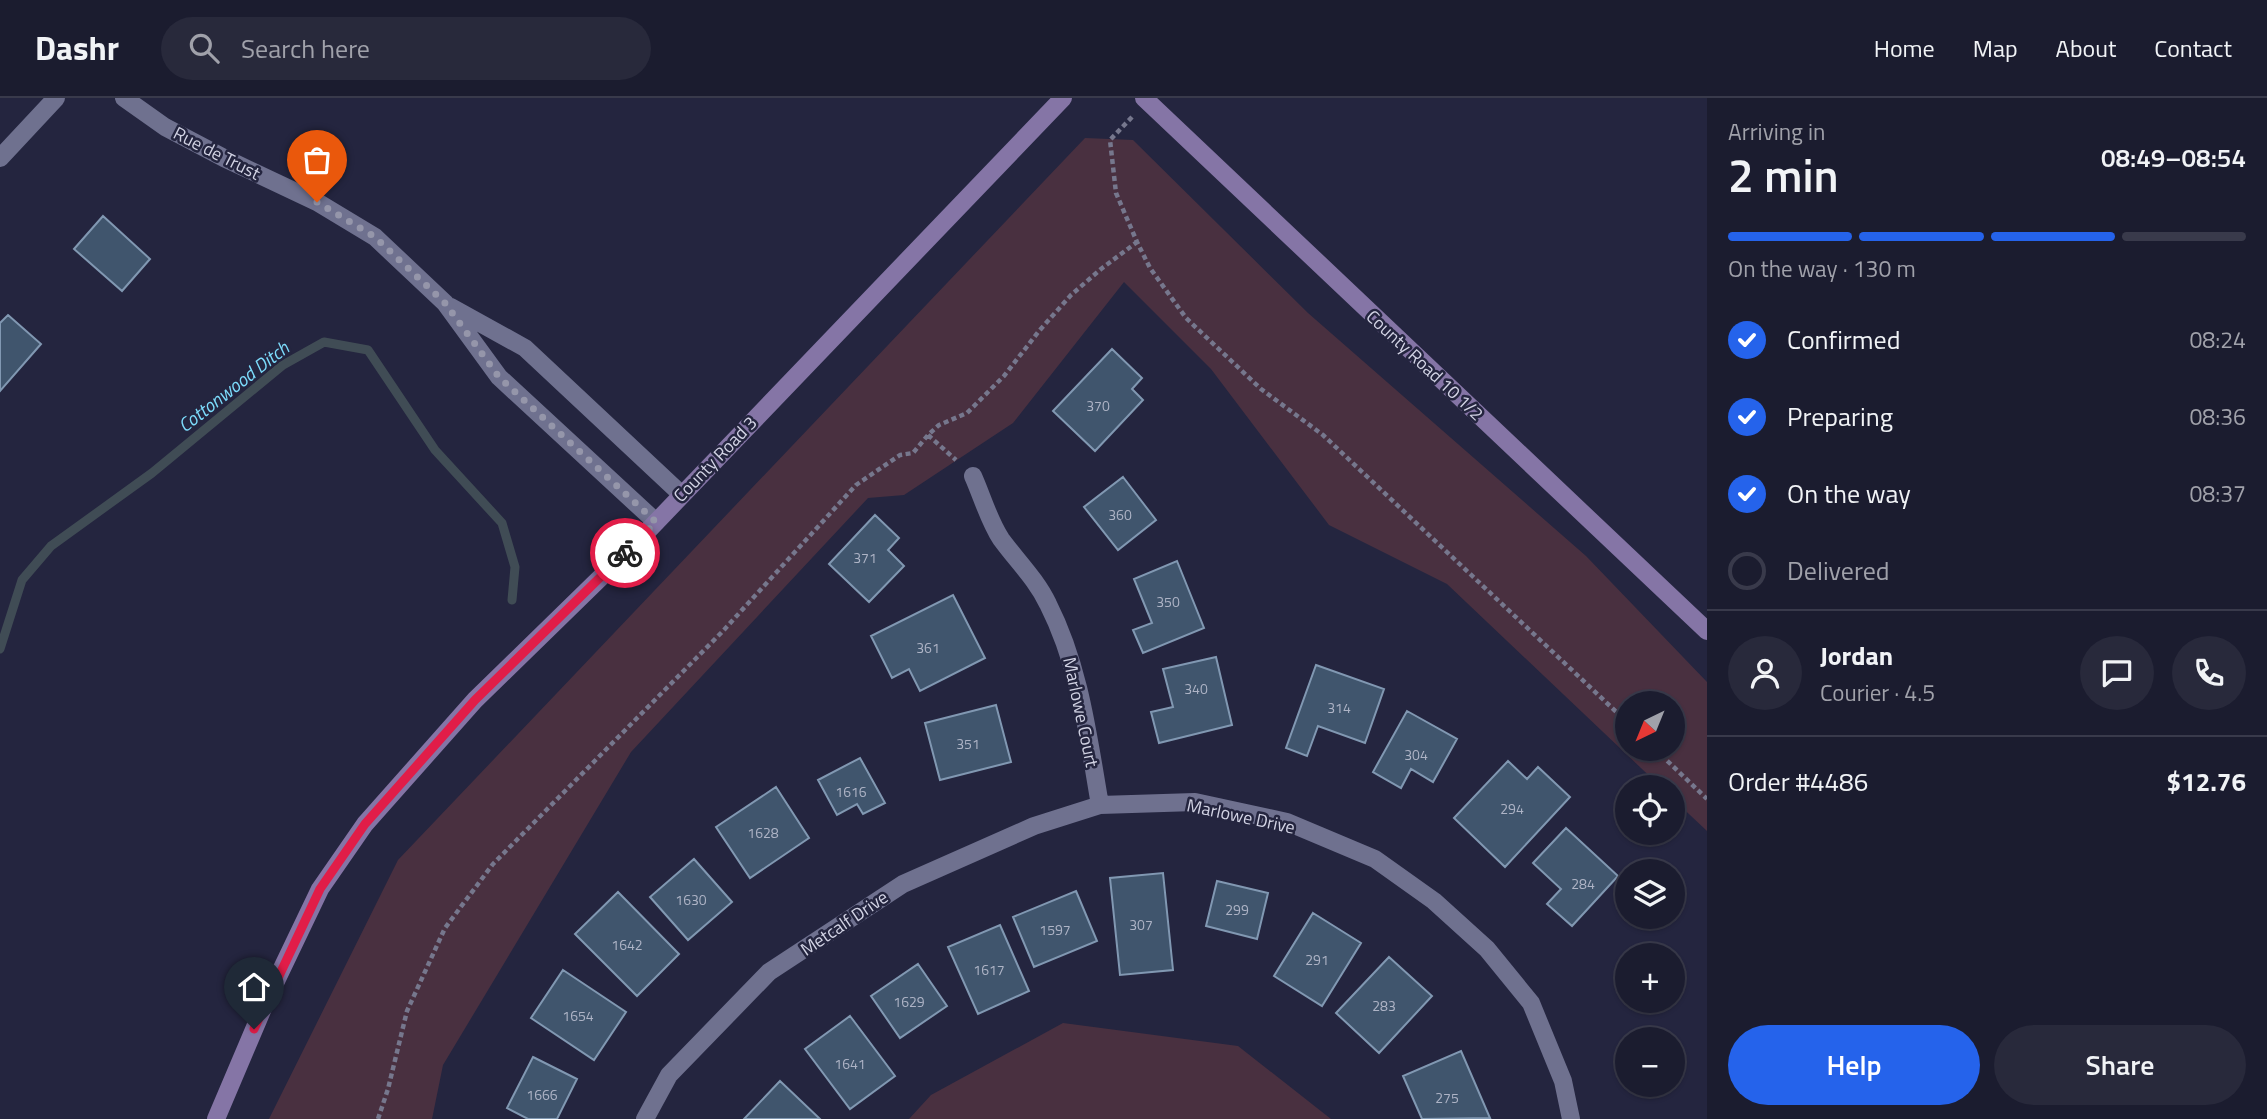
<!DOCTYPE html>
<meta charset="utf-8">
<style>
:root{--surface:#1b1c2f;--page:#28293b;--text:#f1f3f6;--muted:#a0a1aa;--line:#393a4b;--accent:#2563eb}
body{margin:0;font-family:"Titillium Web",sans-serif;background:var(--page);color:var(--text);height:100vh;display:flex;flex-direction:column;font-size:26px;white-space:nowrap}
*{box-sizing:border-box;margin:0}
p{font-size:23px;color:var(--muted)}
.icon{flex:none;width:38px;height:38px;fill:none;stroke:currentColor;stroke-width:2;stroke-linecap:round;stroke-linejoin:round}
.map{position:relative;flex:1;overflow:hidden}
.details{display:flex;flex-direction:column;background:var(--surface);width:560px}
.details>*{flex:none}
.needle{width:46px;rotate:223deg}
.tools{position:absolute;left:1615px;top:593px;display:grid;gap:14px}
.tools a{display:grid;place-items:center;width:70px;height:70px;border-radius:50%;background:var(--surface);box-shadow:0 2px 5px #0004,0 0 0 2px var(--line);font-size:35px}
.pin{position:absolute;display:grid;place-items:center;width:60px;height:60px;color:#fff;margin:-72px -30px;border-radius:50% 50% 50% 0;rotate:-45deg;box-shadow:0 0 7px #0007}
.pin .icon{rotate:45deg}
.courier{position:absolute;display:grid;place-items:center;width:70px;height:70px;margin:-35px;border:5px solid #e11d48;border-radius:50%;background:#fff;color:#222;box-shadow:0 2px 9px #0007}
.head em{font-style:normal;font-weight:600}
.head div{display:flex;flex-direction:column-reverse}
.head{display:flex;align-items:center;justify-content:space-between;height:119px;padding:0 21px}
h1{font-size:46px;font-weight:600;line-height:52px}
.bar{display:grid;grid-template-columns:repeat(4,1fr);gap:10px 7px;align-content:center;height:84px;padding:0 21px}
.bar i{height:9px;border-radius:5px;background:var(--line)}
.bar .selected{background:var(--accent)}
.bar p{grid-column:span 4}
.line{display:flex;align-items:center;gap:18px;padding:0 21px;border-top:2px solid var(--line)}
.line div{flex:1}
.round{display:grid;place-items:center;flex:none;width:74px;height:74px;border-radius:37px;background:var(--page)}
ol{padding:0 21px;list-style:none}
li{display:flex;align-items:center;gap:21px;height:77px}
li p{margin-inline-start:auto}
li .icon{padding:7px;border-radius:50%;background:var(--accent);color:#fff;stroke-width:4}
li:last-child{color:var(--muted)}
li i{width:38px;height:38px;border:4px solid var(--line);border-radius:50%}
.action{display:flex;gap:14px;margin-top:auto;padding:14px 21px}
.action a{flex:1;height:80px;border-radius:42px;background:var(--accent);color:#fff;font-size:28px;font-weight:600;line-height:80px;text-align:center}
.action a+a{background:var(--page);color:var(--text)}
header{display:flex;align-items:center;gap:42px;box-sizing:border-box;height:98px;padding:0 35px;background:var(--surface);border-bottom:2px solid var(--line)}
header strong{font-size:33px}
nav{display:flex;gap:38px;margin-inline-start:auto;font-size:24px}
.search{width:490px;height:63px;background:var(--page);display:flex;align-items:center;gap:18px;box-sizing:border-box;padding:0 24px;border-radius:38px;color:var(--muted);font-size:26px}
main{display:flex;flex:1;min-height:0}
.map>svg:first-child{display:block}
.green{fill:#493040;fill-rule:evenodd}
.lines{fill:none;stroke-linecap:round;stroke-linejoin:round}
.stream{stroke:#404c55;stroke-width:9}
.building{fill:#40556d;stroke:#8198b2;stroke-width:2}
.path{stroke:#76778d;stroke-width:4.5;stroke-dasharray:5 3.5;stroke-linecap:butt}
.street{stroke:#6f718f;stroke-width:18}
.secondary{stroke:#8575a6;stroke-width:18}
.done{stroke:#9596aa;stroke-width:7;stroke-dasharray:0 12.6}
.route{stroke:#e11d48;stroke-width:9}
.labels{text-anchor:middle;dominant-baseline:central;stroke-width:5;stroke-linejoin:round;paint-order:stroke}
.number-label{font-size:14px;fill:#aeb4c6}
.street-label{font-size:18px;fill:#d2d3e4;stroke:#24253f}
.water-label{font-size:19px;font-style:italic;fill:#7cdbfb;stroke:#24253f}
</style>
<header>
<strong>Dashr</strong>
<div class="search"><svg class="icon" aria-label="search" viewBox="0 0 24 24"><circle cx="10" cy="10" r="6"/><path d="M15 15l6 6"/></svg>Search here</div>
<nav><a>Home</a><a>Map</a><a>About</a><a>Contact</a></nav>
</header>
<main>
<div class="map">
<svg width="1707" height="1021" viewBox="0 0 1707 1021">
<rect width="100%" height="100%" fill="#24253f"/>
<!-- green -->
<path class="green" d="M1085,40L1133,42L1308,215L1586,458L1707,584V733L1673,701V690L1661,689L1447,486L1329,427L1211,271L1124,184L1013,325L904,397L868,400L631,654L443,967L432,1021H269L398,762ZM1628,606H1673V651H1628Z
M1063,925L1238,948L1331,1021H909L931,997Z"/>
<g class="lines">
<!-- stream -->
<path class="stream" d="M0,551L22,482L51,448L152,375L283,267L324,244L368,252L435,352L502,425L515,469L512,502"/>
</g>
<!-- building -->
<path class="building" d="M103,118L150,161L122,193L74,151Z
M8,217L41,246L0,293V225Z
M1112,251L1142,280L1132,291L1143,302L1095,353L1053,313Z
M1123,379L1156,422L1118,452L1084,409Z
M875,417L899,440L888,452L904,468L869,504L829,466Z
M1177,463L1204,530L1143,555L1133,532L1152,525L1134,481Z
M953,497L985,560L920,593L909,571L892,580L871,538Z
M1216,559L1232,627L1159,645L1151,614L1173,609L1163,571Z
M1316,567L1384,591L1365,645L1318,628L1307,658L1286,650Z
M996,607L1011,664L940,682L925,625Z
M1407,613L1457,641L1433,684L1411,671L1401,690L1373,674Z
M860,660L885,705L863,716L857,706L837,717L818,682Z
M1508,663L1527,681L1538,669L1570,699L1505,769L1454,720Z
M776,689L809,740L750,780L716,729Z
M1566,730L1618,778L1572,828L1547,806L1561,791L1533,765Z
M694,761L732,804L688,842L650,799Z
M1163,775L1173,872L1120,877L1110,780Z
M1217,783L1268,795L1257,841L1206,828Z
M1076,793L1097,843L1034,869L1013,819Z
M618,794L679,856L637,898L575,836Z
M1313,815L1361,845L1322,908L1274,878Z
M1000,827L1029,893L978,916L948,849Z
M1389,859L1432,898L1379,955L1336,915Z
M918,866L947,908L900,940L871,898Z
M563,872L626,914L594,962L531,920Z
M850,918L895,978L850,1011L805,951Z
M1461,953L1490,1020L1422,1021L1403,978Z
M533,959L577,981L557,1021H528L507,1010Z
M780,983L820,1021H744Z"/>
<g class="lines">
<!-- path -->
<path class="path" d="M1132,19L1110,42L1116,95L1137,144L1150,170L1186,220L1261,291L1323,337L1628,625
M928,337L956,362
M1655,651L1707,701
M378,1021L388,991L407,913L445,830L493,766L722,534L856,387L900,357L913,355L928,337L939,327L967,315L1004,278L1039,233L1071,197L1101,171L1137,144"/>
<!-- street -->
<path class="street" d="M124,0L165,29L224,60L317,104L375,139L445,205L499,279L656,424
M0,60L56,0
M451,209L525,250L681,396
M973,378C982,398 989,423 1001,441C1017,463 1036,481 1048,506C1080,569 1088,638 1100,707
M645,1021L669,977L769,874L903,786L1034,728L1100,707L1195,704L1287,724L1375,761L1434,803L1487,851L1531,905L1563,983L1571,1021"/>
<!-- secondary -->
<path class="secondary" d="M1144,0L1707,533
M216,1021L264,908L320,791L365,726L475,602L638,443L1063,0"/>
</g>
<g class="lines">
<!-- done -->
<path class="done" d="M317,104L375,139L445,205L499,279L656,424L625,455"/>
<!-- route -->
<path class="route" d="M254,931L320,791L365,726L475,602L625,455"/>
</g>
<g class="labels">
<!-- number labels -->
<g class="number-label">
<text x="1098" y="307">370</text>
<text x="1120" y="416">360</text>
<text x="865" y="459">371</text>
<text x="1168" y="503">350</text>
<text x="928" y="549">361</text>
<text x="1196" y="590">340</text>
<text x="1339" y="609">314</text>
<text x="968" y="645">351</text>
<text x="1416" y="656">304</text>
<text x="851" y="693">1616</text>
<text x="1512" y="710">294</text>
<text x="763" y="734">1628</text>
<text x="1583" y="785">284</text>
<text x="691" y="801">1630</text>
<text x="1237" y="811">299</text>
<text x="1141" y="826">307</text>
<text x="1055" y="831">1597</text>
<text x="627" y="846">1642</text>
<text x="1317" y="861">291</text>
<text x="989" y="871">1617</text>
<text x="909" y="903">1629</text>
<text x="1384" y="907">283</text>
<text x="578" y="917">1654</text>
<text x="850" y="965">1641</text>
<text x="542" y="996">1666</text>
<text x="1447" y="999">275</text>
</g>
<!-- street labels -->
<g class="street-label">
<text transform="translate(217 55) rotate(27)">Rue de Trust</text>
<text transform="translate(1425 267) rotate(43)">County Road 10 1/2</text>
<text transform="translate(715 361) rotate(-46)">County Road 3</text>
<text transform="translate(1081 614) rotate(78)">Marlowe Court</text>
<text transform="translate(1241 718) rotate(12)">Marlowe Drive</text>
<text transform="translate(844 825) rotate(-34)">Metcalf Drive</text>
</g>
<!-- water labels -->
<g class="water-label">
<text transform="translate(233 288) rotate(-38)">Cottonwood Ditch</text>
</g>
</g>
</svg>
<div class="tools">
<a><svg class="needle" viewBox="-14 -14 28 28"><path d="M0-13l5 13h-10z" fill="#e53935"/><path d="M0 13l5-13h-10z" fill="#a0a1aa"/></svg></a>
<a><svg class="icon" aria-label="locate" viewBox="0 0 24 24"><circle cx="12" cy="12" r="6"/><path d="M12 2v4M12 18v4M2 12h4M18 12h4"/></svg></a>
<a><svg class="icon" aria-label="layers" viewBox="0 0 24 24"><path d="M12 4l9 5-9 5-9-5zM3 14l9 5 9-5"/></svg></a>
<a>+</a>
<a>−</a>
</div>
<div class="pin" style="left:317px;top:104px;background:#ea580c"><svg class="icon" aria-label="bag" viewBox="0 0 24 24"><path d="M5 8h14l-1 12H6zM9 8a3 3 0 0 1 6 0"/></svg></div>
<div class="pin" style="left:254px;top:931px;background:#1f2937"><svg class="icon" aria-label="home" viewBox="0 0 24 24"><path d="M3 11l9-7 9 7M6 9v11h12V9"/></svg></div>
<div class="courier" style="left:625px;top:455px"><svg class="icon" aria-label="bike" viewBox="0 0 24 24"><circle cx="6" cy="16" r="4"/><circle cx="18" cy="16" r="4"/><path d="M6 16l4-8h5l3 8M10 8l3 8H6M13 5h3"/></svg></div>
</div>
<section class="details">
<div class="head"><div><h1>2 min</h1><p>Arriving in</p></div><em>08:49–08:54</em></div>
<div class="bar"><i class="selected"></i><i class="selected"></i><i class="selected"></i><i></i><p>On the way · 130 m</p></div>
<ol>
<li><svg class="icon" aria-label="check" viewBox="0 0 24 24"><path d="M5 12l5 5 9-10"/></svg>Confirmed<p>08:24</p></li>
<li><svg class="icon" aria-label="check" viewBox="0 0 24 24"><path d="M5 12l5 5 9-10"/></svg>Preparing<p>08:36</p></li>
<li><svg class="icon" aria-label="check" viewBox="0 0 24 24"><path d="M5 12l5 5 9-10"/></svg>On the way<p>08:37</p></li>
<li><i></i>Delivered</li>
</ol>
<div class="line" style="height:126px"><a class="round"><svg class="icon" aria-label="person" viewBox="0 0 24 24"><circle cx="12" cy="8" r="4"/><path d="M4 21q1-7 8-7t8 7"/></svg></a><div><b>Jordan</b><p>Courier · 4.5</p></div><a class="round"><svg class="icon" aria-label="chat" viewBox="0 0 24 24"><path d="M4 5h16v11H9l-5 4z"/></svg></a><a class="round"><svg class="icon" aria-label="phone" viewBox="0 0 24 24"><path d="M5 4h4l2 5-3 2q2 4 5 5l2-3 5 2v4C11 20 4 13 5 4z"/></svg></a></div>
<div class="line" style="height:91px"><div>Order #4486</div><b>$12.76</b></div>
<div class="action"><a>Help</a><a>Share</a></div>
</section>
</main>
